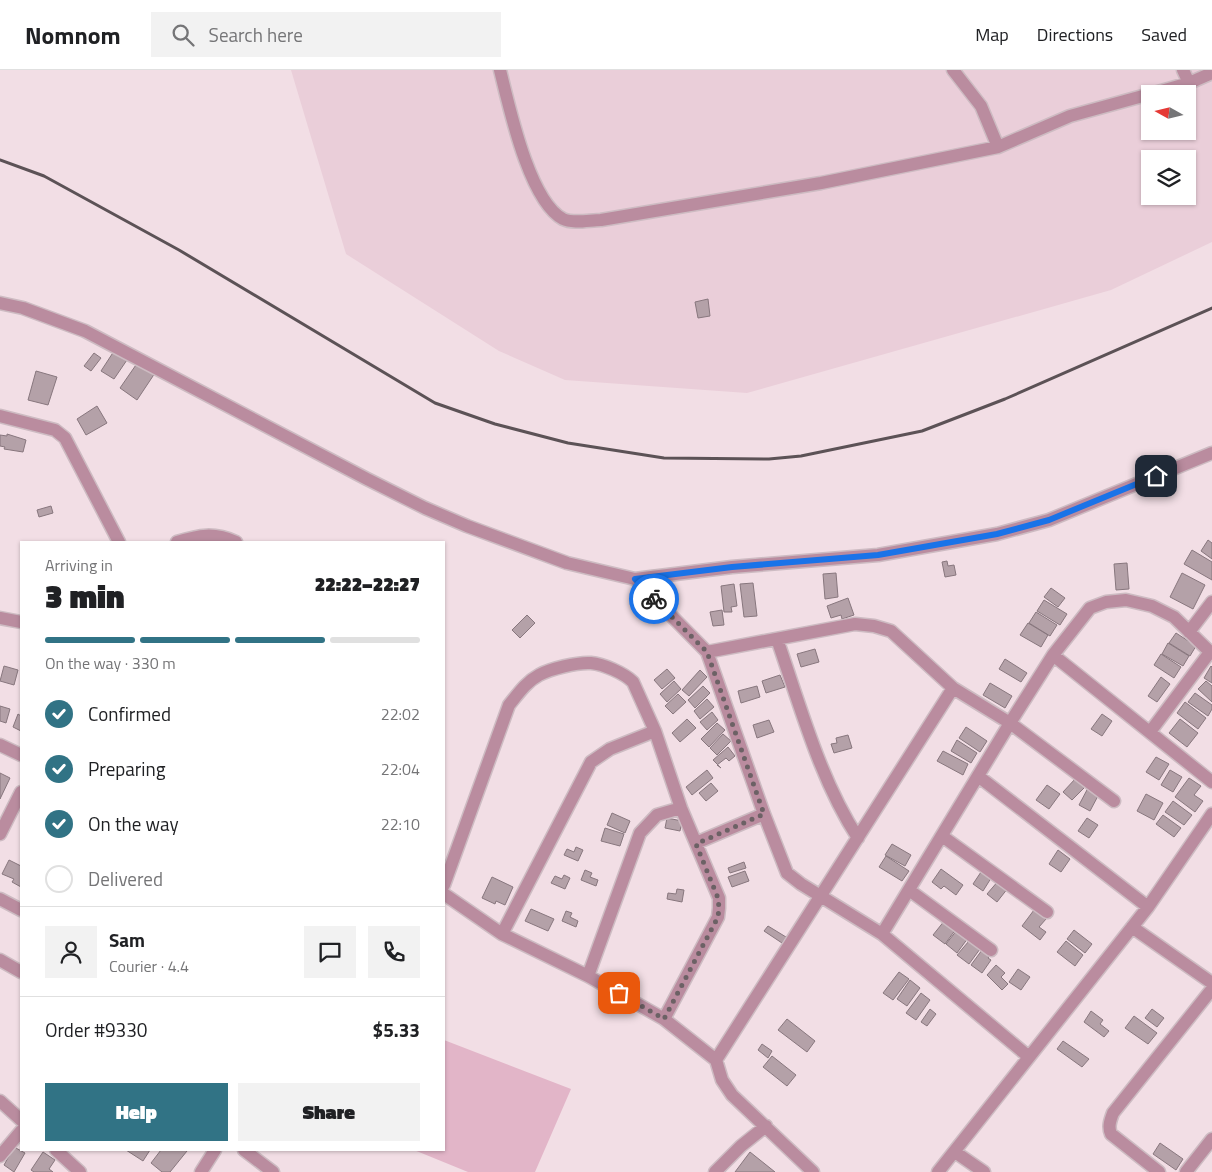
<!DOCTYPE html>
<meta charset="utf-8">
<style>
:root{--surface:#fff;--page:#f2f2f2;--text:#202124;--muted:#757577;--line:#e0e0e0;--accent:#317385}
body{margin:0;font-family:"Titillium Web",sans-serif;background:var(--page);color:var(--text);height:100vh;display:flex;flex-direction:column;font-size:19px;white-space:nowrap}
*{box-sizing:border-box;margin:0}
p{font-size:16px;color:var(--muted)}
.icon{flex:none;width:28px;height:28px;fill:none;stroke:currentColor;stroke-width:2;stroke-linecap:round;stroke-linejoin:round}
.map{position:relative;flex:1;overflow:hidden}
.sheet{position:absolute;left:20px;top:471px;width:425px;height:610px;display:flex;flex-direction:column;background:var(--surface);border-radius:0px;box-shadow:0 1px 4px #0004}
.sheet>*{flex:none}
.needle{width:32px;rotate:278deg}
.tools{position:absolute;left:1141px;top:15px;display:grid;gap:10px}
.tools a{display:grid;place-items:center;width:55px;height:55px;border-radius:0px;background:var(--surface);box-shadow:0 1px 4px #0004;font-size:25px}
.pin{position:absolute;display:grid;place-items:center;width:42px;height:42px;color:#fff;margin:-21px;border-radius:10px;box-shadow:0 2px 8px #0006}
.courier{position:absolute;display:grid;place-items:center;width:50px;height:50px;margin:-25px;border:4px solid #1a73e8;border-radius:50%;background:#fff;color:#222;box-shadow:0 1px 6px #0007}
.summary em{font-style:normal;font-weight:800}
.summary div{display:flex;flex-direction:column-reverse}
.summary{display:flex;align-items:center;justify-content:space-between;height:85px;padding:0 25px}
h1{font-size:32px;font-weight:800;line-height:38px}
.bar{display:grid;grid-template-columns:repeat(4,1fr);gap:8px 5px;align-content:center;height:60px;padding:0 25px}
.bar i{height:6px;border-radius:4px;background:var(--line)}
.bar .on{background:var(--accent)}
.bar p{grid-column:span 4}
.line{display:flex;align-items:center;gap:12px;padding:0 25px;border-top:1px solid var(--line)}
.line div{flex:1}
.round{display:grid;place-items:center;flex:none;width:52px;height:52px;border-radius:0px;background:var(--page)}
ol{padding:0 25px;list-style:none}
li{display:flex;align-items:center;gap:15px;height:55px}
li p{margin-inline-start:auto}
li .icon{padding:5px;border-radius:50%;background:var(--accent);color:#fff;stroke-width:4}
li:last-child{color:var(--muted)}
li i{width:28px;height:28px;border:2px solid var(--line);border-radius:50%}
.cta{display:flex;gap:10px;margin-top:auto;padding:10px 25px}
.cta a{flex:1;height:58px;border-radius:0px;background:var(--accent);color:#fff;font-size:20px;font-weight:800;line-height:58px;text-align:center}
.cta a+a{background:var(--page);color:var(--text)}
header{display:flex;align-items:center;gap:30px;box-sizing:border-box;height:70px;padding:0 25px;background:var(--surface);border-bottom:1px solid var(--line)}
header strong{font-size:24px}
nav{display:flex;gap:28px;margin-inline-start:auto;font-size:18px}
.search{width:350px;height:45px;background:var(--page);display:flex;align-items:center;gap:12px;box-sizing:border-box;padding:0 18px;border-radius:0px;color:var(--muted);font-size:19px}
.map>svg:first-child{display:block}
.built{fill:#eaced9;fill-rule:evenodd}
.green{fill:#e2b5c8}
.building{fill:#b4a1a8;stroke:#88777e}
.lines{fill:none;stroke-linecap:round;stroke-linejoin:round}
.minor-casing{stroke:#cdbbc2;stroke-width:15}
.minor{stroke:#ba8c9f;stroke-width:12}
.rail{stroke:#5c5256;stroke-width:3}
.done{stroke:#6c6165;stroke-width:5;stroke-dasharray:0 9}
.route{stroke:#1a73e8;stroke-width:6}
</style>
<header>
<strong>Nomnom</strong>
<div class="search"><svg class="icon" aria-label="search" viewBox="0 0 24 24"><circle cx="10" cy="10" r="6"/><path d="M15 15l6 6"/></svg>Search here</div>
<nav><a>Map</a><a>Directions</a><a>Saved</a></nav>
</header>
<div class="map">
<svg width="1212" height="1102" viewBox="0 0 1212 1102">
<rect width="100%" height="100%" fill="#f2dee5"/>
<!-- built -->
<path class="built" d="M291,0H1212V172L1111,220L747,323L565,310L499,281L346,184ZM1150,24H1188V61H1150ZM1150,89H1188V126H1150Z"/>
<!-- green -->
<path class="green" d="M444,970L571,1019L535,1102H468L414,1080H444Z"/>
<!-- building -->
<path class="building" d="M708,229L710,246L698,248L695,232Z
M116,278L129,287L114,309L101,301Z
M94,283L101,288L91,301L84,296Z
M138,292L155,303L137,330L120,318Z
M36,301L57,307L48,335L28,330Z
M97,336L107,353L86,365L77,349Z
M7,364L26,370L23,382L4,379L5,377L0,376V365L7,366Z
M51,436L53,443L39,447L37,440Z
M1208,470L1212,473V489L1201,481Z
M1192,480L1212,492V510L1184,494Z
M947,491L948,496L954,495L956,505L945,507L942,492Z
M1127,493L1129,519L1116,520L1114,494Z
M836,503L838,527L825,529L823,504Z
M1182,503L1205,515L1193,539L1170,527Z
M753,513L757,546L744,547L740,514Z
M734,514L737,536L731,537L732,542H724L721,516Z
M1051,518L1065,528L1058,537L1044,527Z
M848,528L854,545L842,549L841,545L831,548L827,536Z
M1044,530L1067,544L1060,555L1037,541Z
M722,540L724,555L713,556L710,542Z
M1036,542L1057,555L1050,566L1029,553Z
M527,545L535,553L520,568L512,560Z
M1028,553L1048,565L1041,577L1020,565Z
M1176,563L1196,576L1190,586L1169,573Z
M1168,573L1189,586L1183,596L1162,584Z
M815,579L819,592L801,597L797,584Z
M1161,584L1181,597L1174,608L1154,595Z
M1005,589L1027,603L1021,612L999,599Z
M4,596L18,600L14,615L0,611Z
M1211,596L1212,597V613L1204,608Z
M667,599L675,608L662,619L654,610Z
M700,600L707,607L689,626L682,620Z
M780,605L785,617L766,623L762,611Z
M1161,607L1170,614L1157,632L1148,626Z
M674,611L681,619L667,632L660,624Z
M1206,611L1212,616V632L1198,619Z
M990,613L1012,626L1005,638L983,625Z
M703,616L710,623L695,638L688,630Z
M757,616L760,627L741,633L738,621Z
M1195,623L1212,635V639L1208,646L1188,632Z
M678,624L686,632L673,644L665,636Z
M707,629L714,637L700,649L694,641Z
M1185,632L1206,648L1198,659L1177,643Z
M0,636L10,639L6,653L0,651Z
M712,642L718,650L707,660L700,652Z
M18,644L21,646V661L13,657Z
M1102,644L1112,651L1102,666L1091,659Z
M687,649L696,658L680,672L672,663Z
M1180,649L1198,663L1187,677L1169,663Z
M769,650L774,662L757,668L753,655Z
M717,653L725,660L709,677L701,669Z
M966,657L987,671L980,682L959,668Z
M723,664L731,671L717,685L710,678Z
M848,665L852,678L834,683L831,674L837,673L836,668Z
M957,670L977,683L971,693L951,681Z
M728,677L735,686L729,691L726,688L717,695L721,698L713,690Z
M943,681L968,694L963,705L937,691Z
M1156,687L1169,694L1159,710L1146,702Z
M707,700L713,708L692,725L686,717Z
M1170,700L1182,707L1173,722L1161,715Z
M0,703L10,708L0,729Z
M1076,708L1085,717L1072,730L1063,722Z
M1189,708L1201,716L1194,725L1203,731L1195,742L1175,727Z
M711,713L718,721L706,731L699,723Z
M1047,715L1060,724L1049,739L1036,730Z
M1088,718L1099,724L1090,741L1079,735Z
M1146,724L1163,733L1154,750L1137,741Z
M1173,731L1192,745L1184,755L1165,742Z
M612,743L630,751L625,763L607,755Z
M1163,745L1181,758L1174,767L1156,754Z
M667,748L682,751L680,761L665,758Z
M1087,748L1098,755L1089,768L1078,761Z
M605,758L624,764L620,776L601,771Z
M892,774L911,785L905,796L885,785Z
M576,777L583,780L578,791L564,785L567,779L574,782Z
M1058,780L1070,789L1061,802L1049,794Z
M886,786L909,801L902,811L879,797Z
M9,790L21,796V817L12,812L14,809L2,804Z
M744,792L746,798L730,803L728,798Z
M941,799L963,815L956,825L944,816L941,819L932,812Z
M983,799L993,805L983,821L973,814Z
M585,800L592,803L590,807L598,810L596,816L581,810Z
M745,801L749,811L732,817L728,807Z
M564,805L570,808L565,819L551,813L555,806L562,809Z
M492,807L513,817L505,835L496,831L495,834L482,828Z
M999,810L1008,818L997,832L987,824Z
M677,819L684,820L682,832L667,829L668,823L676,824Z
M531,839L554,849L548,861L525,851Z
M1034,840L1046,849L1039,857L1046,862L1040,870L1022,856Z
M566,841L572,843L570,847L578,851L576,857L562,851Z
M945,850L956,859L945,874L933,865Z
M768,856L786,867L782,873L764,861Z
M957,860L968,868L957,883L946,874Z
M1074,860L1092,874L1085,883L1067,869Z
M969,871L980,879L969,894L957,885Z
M1066,871L1083,885L1075,896L1057,882Z
M982,880L990,885L988,888L991,890L982,903L971,895Z
M996,895L1005,903L1001,907L1008,914L1002,920L987,905Z
M1018,899L1030,907L1021,920L1009,912Z
M899,902L909,909L893,930L883,923Z
M910,910L920,918L907,936L897,929Z
M921,923L930,930L916,950L906,943Z
M930,939L936,944L927,956L921,952Z
M1152,939L1164,948L1157,957L1145,948Z
M1091,941L1103,950L1100,954L1109,961L1104,967L1084,952Z
M1134,946L1157,963L1148,974L1125,958Z
M787,949L815,971L807,982L778,960Z
M1063,971L1089,989L1082,997L1057,979Z
M762,974L772,981L768,988L758,980Z
M772,986L796,1005L787,1016L763,997Z
M1160,1073L1183,1089L1176,1100L1153,1084Z
M14,1077L25,1083L14,1102L4,1095Z
M126,1080H150L143,1091Z
M161,1080H186L187,1081L170,1102H162L151,1093Z
M43,1082L55,1090L49,1099L53,1102H34L31,1100Z
M750,1082L775,1102H735Z"/>
<g class="lines">
<!-- minor casing -->
<g class="minor-casing">
<path id="minor" d="M500,0C509,36 529,131 563,149C573,154 590,150 601,150L821,113L998,77L1070,46L1150,24
M953,0L981,36L998,77
M1183,0L1189,13
M1151,24L1189,13L1212,3
M0,233L23,238L85,261L367,409L425,438L467,456L567,493L635,509L732,497L878,485L997,464L1049,450L1212,383
M0,346L55,360L65,368L119,472
M177,472C199,465 214,462 236,472
M635,509L707,582
M0,548L21,552
M855,554L874,556L891,561L953,618L1010,653L882,864L801,814L787,803L764,744L707,582Z
M1189,562L1212,532
M777,569C800,635 820,710 858,768
M1053,585L1212,712
M0,675L21,685
M978,706L1148,837
M1114,731L1010,653L1053,585L1090,538L1106,532L1126,530L1152,536L1174,547L1210,582L1150,662
M0,764L21,722
M942,766L1047,842
M696,773L764,744
M444,815L509,635C518,624 526,612 539,605C550,599 577,592 591,593C603,594 624,603 633,612L655,661L681,738L719,828V838L718,847L664,949
M909,820L991,880
M444,824L502,864L588,906L664,949L716,990
M0,829L21,840
M1132,857L1212,913
M502,864L591,692L610,679L655,661
M882,864L1029,987
M0,890L21,902
M588,906L640,763L657,745L681,738
M0,1031L21,1050
M56,1080L80,1102
M244,1080L273,1102
M955,1082L984,1102
M0,1086L21,1061
M201,1102L215,1080
M715,1102L741,1076L766,1056
M813,1102L732,1025L722,1010L716,990L953,618
M938,1102L1148,837L1212,744
M1159,1102L1111,1064C1108,1057 1110,1051 1113,1043L1212,919
M1186,1102L1212,1069"/>
</g>
<!-- minor -->
<use href="#minor" class="minor"/>
<!-- rail -->
<path class="rail" d="M0,90L44,106L179,180L435,333L495,354L568,373L664,388L769,389L801,386L922,361L1005,329L1212,238"/>
</g>
<g class="lines">
<!-- done -->
<path class="done" d="M619,923L664,949L718,847L719,838L718,828L696,774L764,744L707,582L654,529"/>
<!-- route -->
<path class="route" d="M654,529L635,509L732,497L878,485L997,464L1049,450L1156,406"/>
</g>
</svg>
<div class="tools">
<a><svg class="needle" viewBox="-14 -14 28 28"><path d="M0-13l5 13h-10z" fill="#e53935"/><path d="M0 13l5-13h-10z" fill="#757577"/></svg></a>
<a><svg class="icon" aria-label="layers" viewBox="0 0 24 24"><path d="M12 4l9 5-9 5-9-5zM3 14l9 5 9-5"/></svg></a>
</div>
<div class="pin" style="left:619px;top:923px;background:#ea580c"><svg class="icon" aria-label="bag" viewBox="0 0 24 24"><path d="M5 8h14l-1 12H6zM9 8a3 3 0 0 1 6 0"/></svg></div>
<div class="pin" style="left:1156px;top:406px;background:#1f2937"><svg class="icon" aria-label="home" viewBox="0 0 24 24"><path d="M3 11l9-7 9 7M6 9v11h12V9"/></svg></div>
<div class="courier" style="left:654px;top:529px"><svg class="icon" aria-label="bike" viewBox="0 0 24 24"><circle cx="6" cy="16" r="4"/><circle cx="18" cy="16" r="4"/><path d="M6 16l4-8h5l3 8M10 8l3 8H6M13 5h3"/></svg></div>
<section class="sheet">
<div class="summary"><div><h1>3 min</h1><p>Arriving in</p></div><em>22:22–22:27</em></div>
<div class="bar"><i class="on"></i><i class="on"></i><i class="on"></i><i></i><p>On the way · 330 m</p></div>
<ol>
<li><svg class="icon" aria-label="check" viewBox="0 0 24 24"><path d="M5 12l5 5 9-10"/></svg>Confirmed<p>22:02</p></li>
<li><svg class="icon" aria-label="check" viewBox="0 0 24 24"><path d="M5 12l5 5 9-10"/></svg>Preparing<p>22:04</p></li>
<li><svg class="icon" aria-label="check" viewBox="0 0 24 24"><path d="M5 12l5 5 9-10"/></svg>On the way<p>22:10</p></li>
<li><i></i>Delivered</li>
</ol>
<div class="line" style="height:90px"><a class="round"><svg class="icon" aria-label="person" viewBox="0 0 24 24"><circle cx="12" cy="8" r="4"/><path d="M4 21q1-7 8-7t8 7"/></svg></a><div><b>Sam</b><p>Courier · 4.4</p></div><a class="round"><svg class="icon" aria-label="chat" viewBox="0 0 24 24"><path d="M4 5h16v11H9l-5 4z"/></svg></a><a class="round"><svg class="icon" aria-label="phone" viewBox="0 0 24 24"><path d="M5 4h4l2 5-3 2q2 4 5 5l2-3 5 2v4C11 20 4 13 5 4z"/></svg></a></div>
<div class="line" style="height:65px"><div>Order #9330</div><b>$5.33</b></div>
<div class="cta"><a>Help</a><a>Share</a></div>
</section>
</div>
